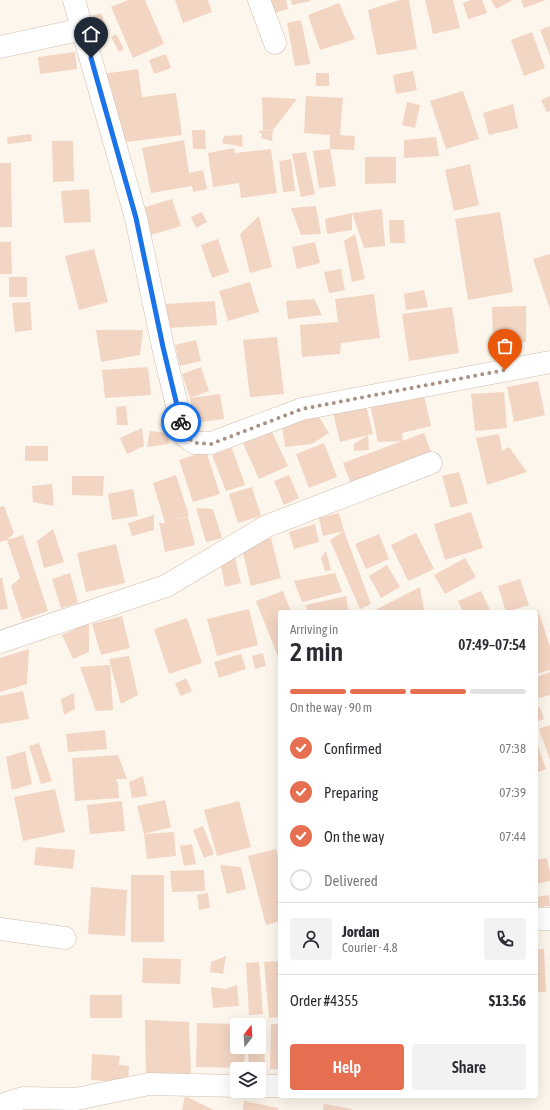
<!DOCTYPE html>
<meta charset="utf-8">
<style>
:root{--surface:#fff;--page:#f2f2f3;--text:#2b2b33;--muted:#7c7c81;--line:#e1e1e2;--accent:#e76f51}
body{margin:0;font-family:"Asap Condensed",sans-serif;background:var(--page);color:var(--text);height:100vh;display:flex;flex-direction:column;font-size:15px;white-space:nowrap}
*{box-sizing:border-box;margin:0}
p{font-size:13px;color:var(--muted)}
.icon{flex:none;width:22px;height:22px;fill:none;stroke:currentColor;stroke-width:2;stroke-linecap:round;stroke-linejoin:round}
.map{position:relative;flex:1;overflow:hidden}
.panel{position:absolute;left:278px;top:610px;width:260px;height:488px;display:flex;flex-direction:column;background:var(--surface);border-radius:4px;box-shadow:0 4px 16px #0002}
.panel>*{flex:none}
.needle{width:26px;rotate:17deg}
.buttons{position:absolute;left:230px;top:1018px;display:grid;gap:8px}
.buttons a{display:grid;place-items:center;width:36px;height:36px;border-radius:4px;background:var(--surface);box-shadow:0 4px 16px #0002;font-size:20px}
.pin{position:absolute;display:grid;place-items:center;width:34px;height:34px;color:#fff;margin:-41px -17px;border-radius:50% 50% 50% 0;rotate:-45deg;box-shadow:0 0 4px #0007}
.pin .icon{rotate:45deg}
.courier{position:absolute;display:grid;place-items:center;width:40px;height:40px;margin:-20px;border:3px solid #1a73e8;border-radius:50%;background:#fff;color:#222;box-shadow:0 1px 5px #0007}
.summary em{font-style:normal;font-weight:600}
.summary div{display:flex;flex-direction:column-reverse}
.summary{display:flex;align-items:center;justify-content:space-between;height:68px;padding:0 12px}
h1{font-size:26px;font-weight:600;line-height:30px}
.bar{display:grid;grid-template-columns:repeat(4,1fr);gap:6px 4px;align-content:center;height:48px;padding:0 12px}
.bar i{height:5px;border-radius:3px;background:var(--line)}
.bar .selected{background:var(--accent)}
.bar p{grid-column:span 4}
.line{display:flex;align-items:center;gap:10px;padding:0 12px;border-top:1px solid var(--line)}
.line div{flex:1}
.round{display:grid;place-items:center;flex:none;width:42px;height:42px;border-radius:4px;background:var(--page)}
ol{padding:0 12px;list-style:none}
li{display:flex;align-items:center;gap:12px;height:44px}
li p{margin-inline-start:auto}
li .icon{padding:4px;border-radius:50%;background:var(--accent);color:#fff;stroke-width:4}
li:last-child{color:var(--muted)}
li i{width:22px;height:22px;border:2px solid var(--line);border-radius:50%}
.cta{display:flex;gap:8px;margin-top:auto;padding:8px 12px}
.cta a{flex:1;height:46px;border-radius:4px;background:var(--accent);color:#fff;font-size:16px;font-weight:600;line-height:46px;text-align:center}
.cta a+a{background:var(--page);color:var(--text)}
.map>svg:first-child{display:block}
.building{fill:#f3d5c3}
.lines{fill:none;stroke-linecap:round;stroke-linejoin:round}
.street-casing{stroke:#d1beb0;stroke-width:23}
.street{stroke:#fff;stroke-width:22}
.done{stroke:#a89285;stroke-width:4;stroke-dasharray:0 7.2}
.route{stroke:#1a73e8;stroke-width:5}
</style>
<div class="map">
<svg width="550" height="1110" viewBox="0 0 550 1110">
<rect width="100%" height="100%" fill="#fdf6ec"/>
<!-- building -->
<path class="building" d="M128,0H145L164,44L133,58L111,7Z
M175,0H208L212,12L183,23Z
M268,0H286L288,9L272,14Z
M291,0H311V1L292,5Z
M400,0H409L417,49L377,55L368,10Z
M425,0H453L460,28L433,34Z
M471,0H482L487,13L468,19L463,3Z
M491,0H513L496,9Z
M521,0H546L524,8Z
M339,3L355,39L320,50L308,15Z
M101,13L105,24L97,27L93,16Z
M301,20L310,64L295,66L287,23Z
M550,26V56L540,30Z
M532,32L545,68L524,76L511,40Z
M116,34L124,49L119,52L111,37Z
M75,52L77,69L40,74L38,57Z
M166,54L171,68L154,74L149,60Z
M138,69L142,97L176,93L182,135L111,144L102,74Z
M413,71L417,90L396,94L393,75Z
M316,73H329V86H316Z
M463,91L479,139L446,149L430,101Z
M306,96L343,98L340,135L355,136L354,150L330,149L336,186L319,188L313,151L330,149V135L304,133Z
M550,96V111L547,112L541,100Z
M262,97L297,99L273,130L272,141L261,138L262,134L258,131L272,130H263Z
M407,102L420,105L415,128L402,125Z
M513,104L518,128L489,135L483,113Z
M192,130H205L206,149H193Z
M31,134L32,141L8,144L7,137Z
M242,135L243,147L222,143L224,136Z
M436,137L439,156L404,158V140Z
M184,140L189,173L203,170L207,189L193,192L192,186L151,193L142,148Z
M52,141H73L74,181L53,182Z
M234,148L236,161L235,153L271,149L277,193L241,198L239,183L213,187L208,153Z
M306,152L315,194L301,197L292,154Z
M365,157H396V183L365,184Z
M291,159L295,191L283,192L279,161Z
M0,163H11L12,227H0Z
M470,164L479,205L454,211L445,170Z
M89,189L91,222L64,223L61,191Z
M172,199L181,226L151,235L142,208Z
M316,206L321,234L301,235L291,208Z
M382,209L385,246L364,248L352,213V230L327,234L325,219L352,213Z
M202,212L207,222L196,228L191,217Z
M500,212L513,292L468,300L455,219Z
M259,216L272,267L250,273L240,234Z
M389,220H404L405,243H390Z
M355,234L365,279L352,282L344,241Z
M218,239L229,272L212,278L201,245Z
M0,242H11L12,274H0Z
M315,242L320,263L297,269L292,247Z
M94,249L108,302L79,310L65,256Z
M550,254V309L533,259Z
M341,269L345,290L329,293L324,272Z
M9,277H27V297H9Z
M250,282L259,312L228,321L219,291Z
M424,290L428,307L406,310L404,294Z
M374,294L380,338L341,343L340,354L302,357L300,325L338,322L335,299Z
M314,299L322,315L288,319L286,301Z
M215,301L217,325L168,328L166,304Z
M30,302L32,330L15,332L12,303Z
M526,306V342L493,343L492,307Z
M452,307L459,353L409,361L402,314Z
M96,330H143L140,355L101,362Z
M277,337L284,394L250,397L243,340Z
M196,340L201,361L180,366L175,345Z
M148,367L151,395L105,398L102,370Z
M201,367L209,391L190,398L182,374Z
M538,381L545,415L514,422L507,387Z
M504,392L507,428L475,431L471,394Z
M220,394L224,419L194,423L190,398Z
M424,396L431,426L402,433L403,441L378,442L370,404L395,403Z
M366,405L373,434L368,435L369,450L354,451V444L368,435L340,442L333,413Z
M126,406L128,425H117L116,407Z
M317,414L329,433L312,444L285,447L281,419Z
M142,428L144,446L127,454L120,438Z
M270,428L288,466L259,479L242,441Z
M150,431L168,433L169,444L147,447Z
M424,433L433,457L352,487L343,463Z
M499,434L502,451L509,447L527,472L487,485L476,438Z
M324,443L337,477L309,488L296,454Z
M25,446H48V461H25Z
M232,448L245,485L226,491L212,455Z
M206,451L220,494L193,502L179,460Z
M459,472L468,503L451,508L442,476Z
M176,475L189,516L173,520L188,517L195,545L165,552L159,523H165L153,483Z
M289,475L299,498L284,505L274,481Z
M72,476H104L103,496L72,495Z
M52,484L54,506L33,502L32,486Z
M252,487L261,516L238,523L229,494Z
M133,489L138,516L112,520L108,494Z
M4,506L14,533L7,540L23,535L48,611L22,620L11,586L20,578L7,540L0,542V507Z
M196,508L213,509L222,538L206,542Z
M471,512L483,548L445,560L434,524Z
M339,513L344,531L323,536L319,518Z
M154,515V530L132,536L128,523Z
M315,524L319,542L294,549L289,532Z
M53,529L64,562L44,568L37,541Z
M344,531L371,604L360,609L330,540Z
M416,533L434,569L408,581L391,545Z
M379,534L389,559L366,569L355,544Z
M271,538L281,578L251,586L241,545Z
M116,544L125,583L86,592L77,553Z
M326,551L331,570L325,571L321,558Z
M235,558L241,583L225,587L221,566Z
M465,558L476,577L445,594L434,575Z
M387,565L400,587L381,598L369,576Z
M70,573L78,603L61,608L52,579Z
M335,573L342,592L302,602L294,581Z
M0,578H2L8,609L0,610Z
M520,579L529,605L506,612L498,586Z
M420,587L424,610L420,612H379L377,609Z
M283,591L291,612H280V656L278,657L256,601Z
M481,591L491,612H463L458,601Z
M346,596L349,612H307L306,605Z
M249,609L258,645L217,656L207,619Z
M538,610L550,647V670L536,674V612H533Z
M122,616L130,648L101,655L92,624Z
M187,618L202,663L169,674L154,629Z
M89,623V652L73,659L62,635Z
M29,649L27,684L0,692V658Z
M263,653L266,666L255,669L252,656Z
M241,654L246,669L219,678L214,662Z
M129,656L138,695L121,704L109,659Z
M110,665L113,710L96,711L80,667Z
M550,672V695L536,699V677Z
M186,678L192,691L181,696L175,684Z
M23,691L29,719L0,724V696Z
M74,693L75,709L64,715L61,699Z
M540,707L544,719L536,722V708Z
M550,725V760L539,729Z
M105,730L107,749L68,752L66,734Z
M536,740L546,769L536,773Z
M39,743L52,781L41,784L29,746Z
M25,751L32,784L12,790L6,757Z
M118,755L127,779H116L118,784L119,798L75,801L72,758Z
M143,776L147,796L132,798L129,782Z
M55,789L65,832L23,841L14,797Z
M165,800L171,827L144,834L137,806Z
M122,801L125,831L90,834L87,805Z
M239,801L251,847L217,856L204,810Z
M203,826L214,854L204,858L193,830Z
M174,832L176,856L147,859L144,834Z
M192,844L196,864L184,866L180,846Z
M36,847L75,850L73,869L34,865Z
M276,849L280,865V921L266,925L248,856Z
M547,858L550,871V881L536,884V860Z
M220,865L241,867L246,889L227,894Z
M204,870L205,891L172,892L170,871Z
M131,875H164V942H131Z
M91,887L127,890L125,936L88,934Z
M208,893L210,908L199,910L197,895Z
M549,895L550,906L536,907V897Z
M536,949H544L546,992H536Z
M226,956L223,974L210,972L211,962Z
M143,958L181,959L180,984L142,983Z
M279,961L280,1017L269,1018L264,962Z
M259,962L263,1014L249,1015L246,963Z
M237,985L239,1006L213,1008L211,987L226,989Z
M90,995H122V1018H90Z
M145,1020L189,1022L191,1074L146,1076Z
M263,1021L265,1071H259V1069H249L248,1047H259V1025H247V1022Z
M197,1023L237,1024V1047H245L244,1068L196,1067Z
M271,1024H280V1069H270Z
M92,1054L120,1056L119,1065L129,1066L128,1083L91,1080Z
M185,1096L214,1110H182Z
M244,1101L278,1108V1110H243Z
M324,1104L352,1109V1110H323Z"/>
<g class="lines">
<!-- street casing -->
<g class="street-casing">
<path id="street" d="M74,0L136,218L163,347L184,435L195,443H211L302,409L550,362
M259,0L275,43
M0,47L83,29
M0,642L166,586L267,526L431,463
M536,919H550
M0,929L65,938
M259,1086H280
M1,1110L7,1103L23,1098L76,1099L149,1084L237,1086"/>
</g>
<!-- street -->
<use href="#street" class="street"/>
</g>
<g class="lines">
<!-- done -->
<path class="done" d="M181,422L184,435L195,443L211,444L302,409L505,370"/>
<!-- route -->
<path class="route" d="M91,58L136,218L163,347L181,422"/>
</g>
</svg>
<div class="buttons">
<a><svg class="needle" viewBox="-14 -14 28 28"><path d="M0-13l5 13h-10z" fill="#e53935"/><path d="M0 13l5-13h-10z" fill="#7c7c81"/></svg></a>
<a><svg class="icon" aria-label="layers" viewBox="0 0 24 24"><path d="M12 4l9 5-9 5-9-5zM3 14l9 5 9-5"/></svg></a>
</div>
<div class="pin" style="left:505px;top:370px;background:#ea580c"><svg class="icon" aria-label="bag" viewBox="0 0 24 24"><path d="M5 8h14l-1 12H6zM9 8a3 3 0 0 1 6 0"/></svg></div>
<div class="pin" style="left:91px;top:58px;background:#1f2937"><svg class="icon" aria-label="home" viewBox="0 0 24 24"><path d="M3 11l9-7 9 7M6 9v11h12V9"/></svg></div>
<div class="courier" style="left:181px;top:422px"><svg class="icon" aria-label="bike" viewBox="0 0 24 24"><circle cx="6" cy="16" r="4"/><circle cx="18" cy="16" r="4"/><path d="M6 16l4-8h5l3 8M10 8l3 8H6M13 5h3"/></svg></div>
<section class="panel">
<div class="summary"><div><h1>2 min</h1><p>Arriving in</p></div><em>07:49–07:54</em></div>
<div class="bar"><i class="selected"></i><i class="selected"></i><i class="selected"></i><i></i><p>On the way · 90 m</p></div>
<ol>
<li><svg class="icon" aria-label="check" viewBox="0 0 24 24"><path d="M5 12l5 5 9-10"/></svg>Confirmed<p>07:38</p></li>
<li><svg class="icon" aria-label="check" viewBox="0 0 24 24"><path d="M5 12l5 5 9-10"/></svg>Preparing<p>07:39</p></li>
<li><svg class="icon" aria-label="check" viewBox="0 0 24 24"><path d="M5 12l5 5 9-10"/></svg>On the way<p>07:44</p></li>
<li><i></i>Delivered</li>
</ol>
<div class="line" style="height:72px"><a class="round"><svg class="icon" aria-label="person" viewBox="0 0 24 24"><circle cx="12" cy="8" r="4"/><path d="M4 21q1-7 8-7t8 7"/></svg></a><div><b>Jordan</b><p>Courier · 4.8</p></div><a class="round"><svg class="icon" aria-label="phone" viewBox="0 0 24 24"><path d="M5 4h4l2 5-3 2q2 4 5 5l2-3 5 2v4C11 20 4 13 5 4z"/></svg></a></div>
<div class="line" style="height:52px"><div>Order #4355</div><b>$13.56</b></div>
<div class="cta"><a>Help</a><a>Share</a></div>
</section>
</div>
